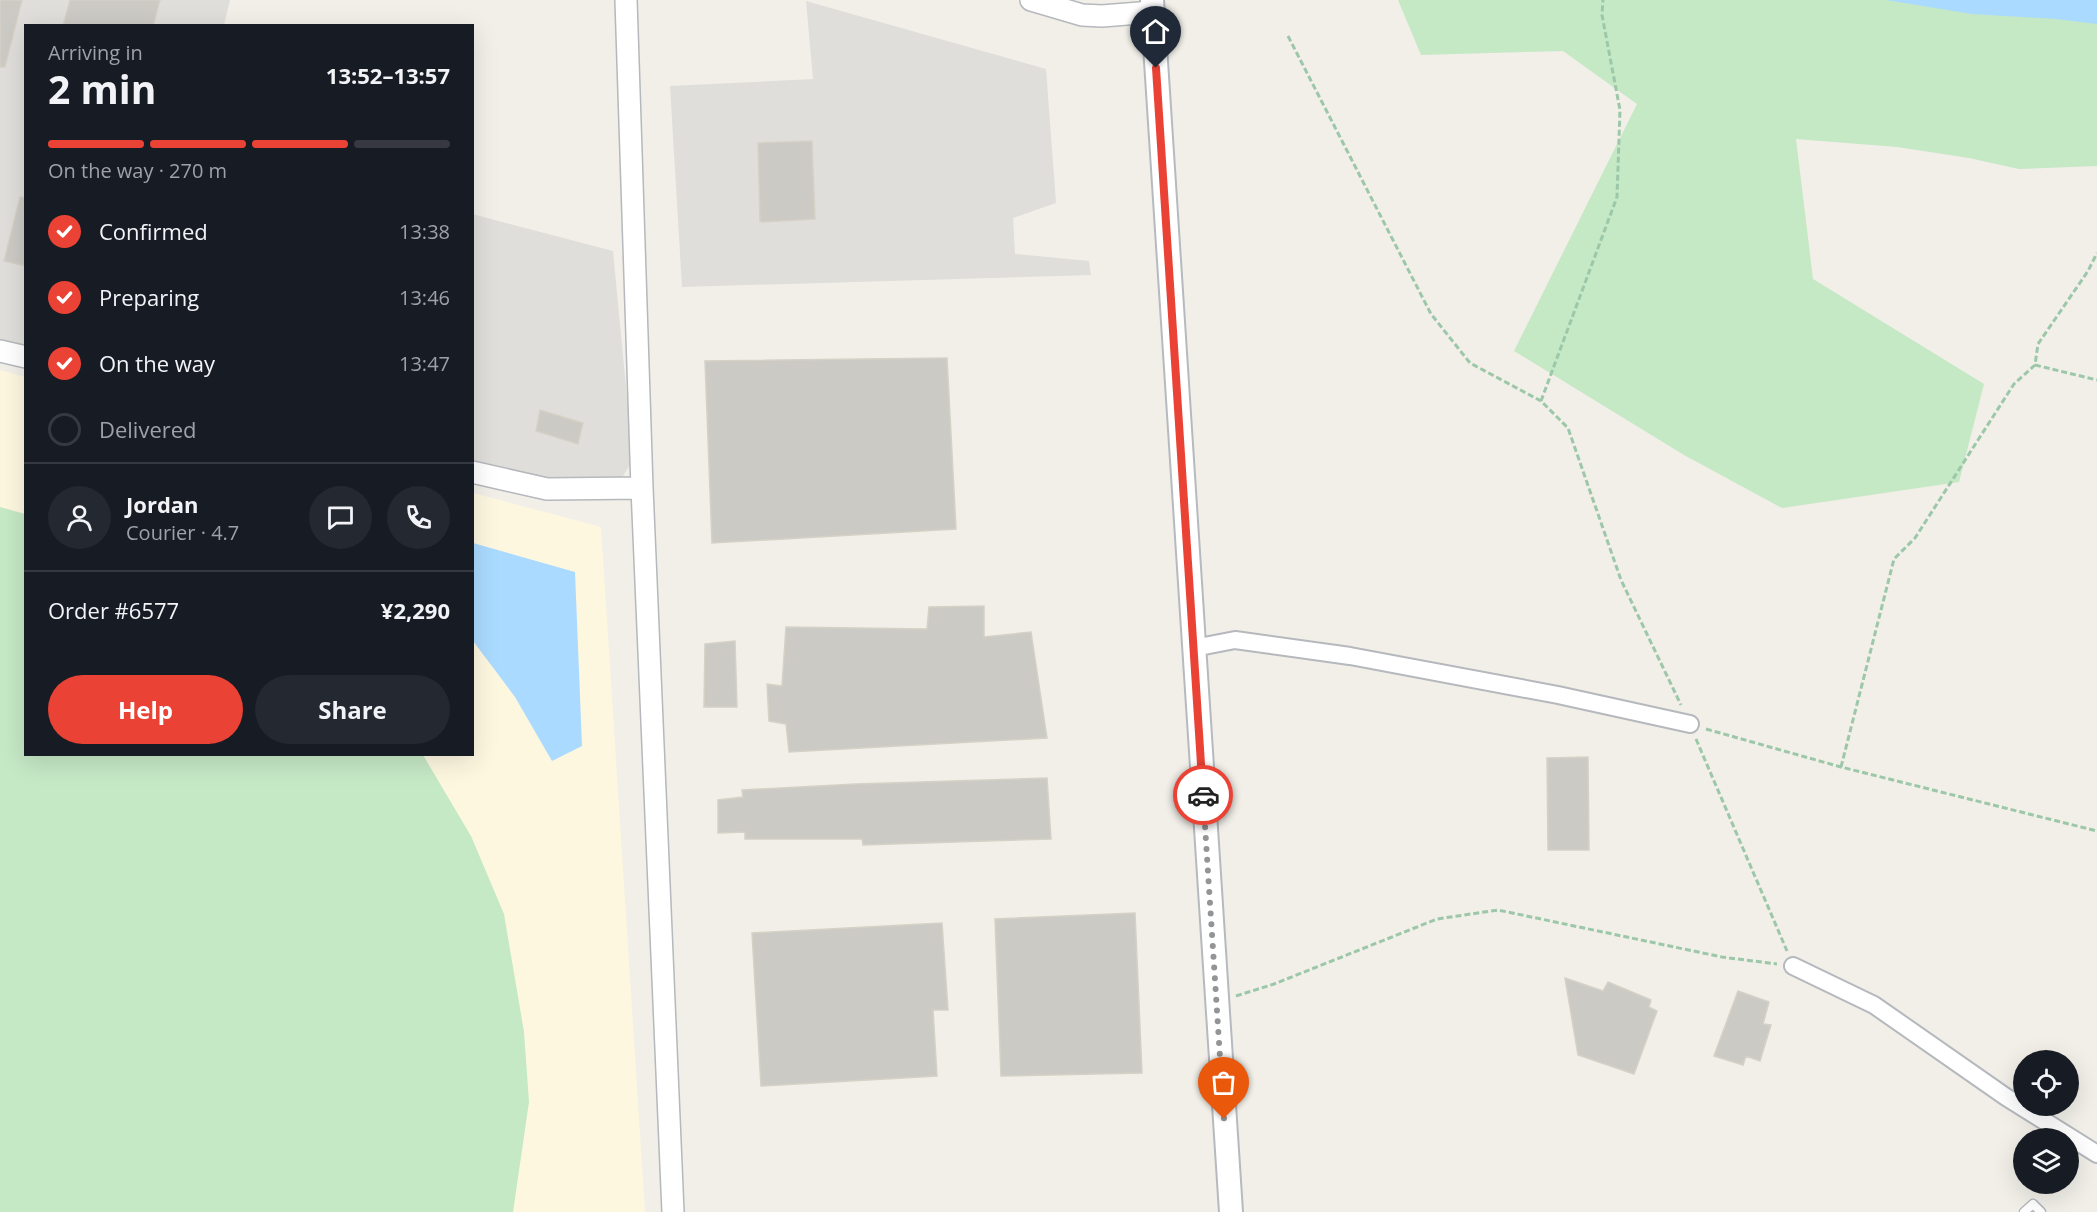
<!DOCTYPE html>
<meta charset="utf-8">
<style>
:root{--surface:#171b24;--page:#242831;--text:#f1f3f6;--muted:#9ea1a6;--line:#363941;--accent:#ea4335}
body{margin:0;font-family:"Open Sans",sans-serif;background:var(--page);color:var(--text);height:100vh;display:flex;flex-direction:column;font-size:22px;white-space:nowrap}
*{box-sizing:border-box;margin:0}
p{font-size:20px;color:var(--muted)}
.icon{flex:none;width:33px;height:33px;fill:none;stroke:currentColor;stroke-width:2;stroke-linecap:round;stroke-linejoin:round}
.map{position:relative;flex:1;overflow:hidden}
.sheet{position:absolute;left:24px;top:24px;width:450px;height:732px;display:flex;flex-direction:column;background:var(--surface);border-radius:0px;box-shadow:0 6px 24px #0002}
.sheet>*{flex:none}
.buttons{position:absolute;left:2013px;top:1050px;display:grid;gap:12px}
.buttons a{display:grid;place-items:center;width:66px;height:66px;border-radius:50%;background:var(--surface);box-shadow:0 6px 24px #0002;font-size:30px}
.pin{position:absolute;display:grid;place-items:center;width:51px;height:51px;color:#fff;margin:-62px -26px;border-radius:50% 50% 50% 0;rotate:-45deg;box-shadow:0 0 6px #0007}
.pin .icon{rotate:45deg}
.courier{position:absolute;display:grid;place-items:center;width:60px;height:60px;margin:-30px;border:4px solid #ea4335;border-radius:50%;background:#fff;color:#222;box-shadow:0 2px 8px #0007}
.headline em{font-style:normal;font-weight:700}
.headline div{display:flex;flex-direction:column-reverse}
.headline{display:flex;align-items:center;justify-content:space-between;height:102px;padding:0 24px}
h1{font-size:39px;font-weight:700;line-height:45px}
.bar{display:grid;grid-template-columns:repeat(4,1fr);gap:9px 6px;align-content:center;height:72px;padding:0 24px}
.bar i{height:8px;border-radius:4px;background:var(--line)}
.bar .on{background:var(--accent)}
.bar p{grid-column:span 4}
.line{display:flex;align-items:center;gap:15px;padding:0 24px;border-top:2px solid var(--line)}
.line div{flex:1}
.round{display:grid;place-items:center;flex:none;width:63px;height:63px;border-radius:32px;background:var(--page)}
ol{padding:0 24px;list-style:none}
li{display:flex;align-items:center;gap:18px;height:66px}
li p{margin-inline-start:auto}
li .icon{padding:6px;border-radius:50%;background:var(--accent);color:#fff;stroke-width:4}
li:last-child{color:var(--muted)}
li i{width:33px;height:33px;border:3px solid var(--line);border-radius:50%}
.primary-button{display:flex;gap:12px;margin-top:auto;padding:12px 24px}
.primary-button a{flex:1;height:69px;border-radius:36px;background:var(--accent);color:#fff;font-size:24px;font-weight:700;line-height:69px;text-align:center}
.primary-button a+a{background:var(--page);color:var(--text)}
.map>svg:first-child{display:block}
.commercial{fill:#fef7e0}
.industrial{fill:#e0deda}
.green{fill:#c5e8c5}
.water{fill:#aadaff}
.building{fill:#cccac5;stroke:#d6d1c6;stroke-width:1.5}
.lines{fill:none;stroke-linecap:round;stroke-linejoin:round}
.service-casing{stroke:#b5b8bc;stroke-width:11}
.minor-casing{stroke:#b5b8bc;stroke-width:20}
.tertiary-casing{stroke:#b5b8bc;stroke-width:24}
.secondary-casing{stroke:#b6babf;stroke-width:26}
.path{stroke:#9cc7a9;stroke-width:3;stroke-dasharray:6 3;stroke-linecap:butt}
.service{stroke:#fff;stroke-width:8}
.minor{stroke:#fff;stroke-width:16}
.tertiary{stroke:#fff;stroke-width:21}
.secondary{stroke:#fff;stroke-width:22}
.done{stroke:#929495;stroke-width:6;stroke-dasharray:0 10.8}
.route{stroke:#ea4335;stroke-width:8}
</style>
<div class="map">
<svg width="2097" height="1212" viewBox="0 0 2097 1212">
<rect width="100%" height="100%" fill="#f1efe8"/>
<!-- commercial -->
<path class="commercial" d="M0,370L25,377L26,754H472L473,493L601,527L645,1212H0Z"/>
<!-- industrial -->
<path class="industrial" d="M0,0H230L224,25L26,26L25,348L0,341Z
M806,1L1046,69L1056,203L1013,218L1015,254L1089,261L1091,275L682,287L670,86L813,79Z
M472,214L613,251L633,460L615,489L518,477L473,464Z"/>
<!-- green -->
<path class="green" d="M1398,0H2097V166L2019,169L1969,158L1897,147L1796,139L1813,279L1984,384L1959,482L1782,508L1684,455L1514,351L1637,104L1563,51L1421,55Z
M0,507L25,514L26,754L423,755L471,836L504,914L524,1032L529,1102L513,1212H0Z"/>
<!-- water -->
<path class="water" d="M1886,0H2097V24L2056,19L1972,14Z
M473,543L575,572L582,746L552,761L515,697L473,641Z"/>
<!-- building -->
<path class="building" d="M0,0H22L5,67H0Z
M70,0H160L153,26H63Z
M812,141L815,219L760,222L758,143Z
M20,197L26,198V266L4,261Z
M947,358L956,529L712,543L705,361Z
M540,410L583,423L578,444L536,431Z
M984,606V637L1031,632L1047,738L789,752L786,724L769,721L767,684L782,686L786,627L927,629L929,607Z
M735,641L737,707H704L705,644Z
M1588,757L1589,850H1548L1547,758Z
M1047,778L1051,839L863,845L862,839H745V832L718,833V800L743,797L742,790L856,784Z
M1135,913L1142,1073L1001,1076L995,919Z
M942,923L948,1010H933L937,1076L761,1086L752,933Z
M1565,978L1603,991L1608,982L1651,1000L1649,1007L1657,1011L1634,1074L1578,1055Z
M1738,991L1769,1002L1763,1024L1771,1025L1760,1061L1746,1056L1743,1065L1714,1056Z"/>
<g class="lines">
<!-- service casing -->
<g class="service-casing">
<path id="service" d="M2024,1212L2033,1204L2041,1212"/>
</g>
<!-- minor casing -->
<g class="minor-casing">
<path id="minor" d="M1194,648L1235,640L1350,656L1558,695L1690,724
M1793,966L1874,1005L2006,1097L2097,1154"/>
</g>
<!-- tertiary casing -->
<g class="tertiary-casing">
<path id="tertiary" d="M626,0L642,488L673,1212
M1031,0L1082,15L1102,16L1152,12
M0,351L26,357
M472,472L547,489L642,488"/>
</g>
<!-- secondary casing -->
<g class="secondary-casing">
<path id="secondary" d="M1152,0L1231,1212"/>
</g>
<!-- path -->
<path class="path" d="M1288,36L1431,314L1470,363L1541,401L1568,428L1621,580L1681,705
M2035,365L2097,380
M1541,401L1617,197L1620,110L1602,15L1603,0
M1706,729L1841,767L2097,831
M1696,739L1787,951
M1841,767L1894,559L1915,538L2014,384L2035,365L2038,344L2088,271L2097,253
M1236,996L1274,984L1437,919L1498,910L1722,957L1777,964"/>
<!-- service -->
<use href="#service" class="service"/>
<!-- minor -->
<use href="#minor" class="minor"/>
<!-- tertiary -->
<use href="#tertiary" class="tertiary"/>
<!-- secondary -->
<use href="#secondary" class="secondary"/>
</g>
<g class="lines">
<!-- done -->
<path class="done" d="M1203,795L1224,1119"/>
<!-- route -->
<path class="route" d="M1156,68L1203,795"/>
</g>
</svg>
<div class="buttons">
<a><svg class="icon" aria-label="locate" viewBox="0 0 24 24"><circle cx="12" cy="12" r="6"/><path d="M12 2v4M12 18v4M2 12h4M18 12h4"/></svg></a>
<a><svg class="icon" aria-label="layers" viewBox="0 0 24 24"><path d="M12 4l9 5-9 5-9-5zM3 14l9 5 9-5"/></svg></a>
</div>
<div class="pin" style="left:1224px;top:1119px;background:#ea580c"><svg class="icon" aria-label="bag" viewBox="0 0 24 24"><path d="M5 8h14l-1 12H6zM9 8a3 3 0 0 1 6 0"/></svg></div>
<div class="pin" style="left:1156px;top:68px;background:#1f2937"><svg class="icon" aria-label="home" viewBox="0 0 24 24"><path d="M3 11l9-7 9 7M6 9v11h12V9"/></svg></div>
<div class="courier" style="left:1203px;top:795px"><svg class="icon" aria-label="car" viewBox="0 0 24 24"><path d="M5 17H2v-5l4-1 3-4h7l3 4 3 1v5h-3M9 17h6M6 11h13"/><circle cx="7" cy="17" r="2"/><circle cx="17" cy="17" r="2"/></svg></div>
<section class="sheet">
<div class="headline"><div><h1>2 min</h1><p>Arriving in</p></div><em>13:52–13:57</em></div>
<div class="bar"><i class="on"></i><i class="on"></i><i class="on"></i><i></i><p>On the way · 270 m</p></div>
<ol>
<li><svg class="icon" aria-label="check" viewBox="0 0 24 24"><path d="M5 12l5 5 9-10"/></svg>Confirmed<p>13:38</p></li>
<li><svg class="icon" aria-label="check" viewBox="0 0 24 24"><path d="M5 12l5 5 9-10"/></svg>Preparing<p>13:46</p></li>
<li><svg class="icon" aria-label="check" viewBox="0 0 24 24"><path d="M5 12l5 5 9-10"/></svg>On the way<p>13:47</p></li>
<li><i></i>Delivered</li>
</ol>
<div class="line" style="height:108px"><a class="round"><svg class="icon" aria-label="person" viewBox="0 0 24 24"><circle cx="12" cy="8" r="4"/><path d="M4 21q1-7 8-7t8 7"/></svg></a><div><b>Jordan</b><p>Courier · 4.7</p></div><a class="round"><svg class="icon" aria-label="chat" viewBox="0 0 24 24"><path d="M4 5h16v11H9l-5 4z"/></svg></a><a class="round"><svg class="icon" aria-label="phone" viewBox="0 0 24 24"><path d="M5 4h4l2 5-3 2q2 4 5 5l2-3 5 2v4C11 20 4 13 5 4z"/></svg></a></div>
<div class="line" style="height:78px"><div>Order #6577</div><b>¥2,290</b></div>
<div class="primary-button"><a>Help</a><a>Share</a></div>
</section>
</div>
